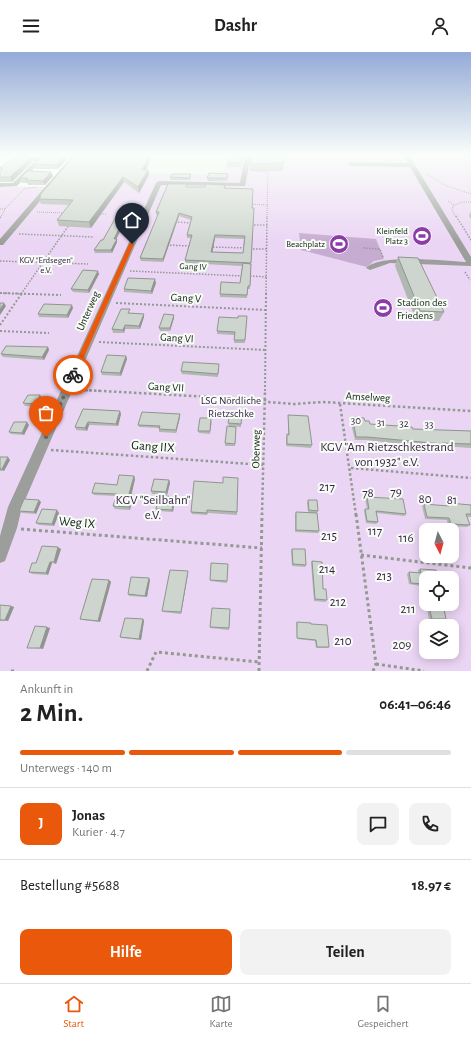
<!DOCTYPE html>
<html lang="de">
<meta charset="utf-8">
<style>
:root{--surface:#fff;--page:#f2f2f2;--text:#222;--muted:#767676;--line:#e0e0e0;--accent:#ea580c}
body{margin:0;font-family:"Alegreya Sans",sans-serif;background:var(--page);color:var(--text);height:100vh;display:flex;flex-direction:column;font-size:15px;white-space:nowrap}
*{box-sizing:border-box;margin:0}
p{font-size:13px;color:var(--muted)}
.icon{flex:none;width:22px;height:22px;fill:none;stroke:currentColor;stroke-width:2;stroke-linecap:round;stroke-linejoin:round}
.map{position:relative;height:619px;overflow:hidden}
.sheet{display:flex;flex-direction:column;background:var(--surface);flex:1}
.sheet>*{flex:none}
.needle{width:26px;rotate:174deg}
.fabs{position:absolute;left:419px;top:471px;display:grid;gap:8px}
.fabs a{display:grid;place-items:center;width:40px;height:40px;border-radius:8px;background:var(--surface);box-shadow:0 2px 10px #0003;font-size:20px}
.pin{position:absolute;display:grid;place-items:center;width:34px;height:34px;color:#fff;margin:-41px -17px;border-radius:50% 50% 50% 0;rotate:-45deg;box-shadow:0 0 4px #0007}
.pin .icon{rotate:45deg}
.courier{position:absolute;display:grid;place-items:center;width:40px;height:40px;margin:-20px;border:3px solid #ea580c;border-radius:50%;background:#fff;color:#222;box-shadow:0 1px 5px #0007}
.head em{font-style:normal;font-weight:700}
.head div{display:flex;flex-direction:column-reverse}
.head{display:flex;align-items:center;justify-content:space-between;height:68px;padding:0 20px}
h1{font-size:26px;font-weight:700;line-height:30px}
.bar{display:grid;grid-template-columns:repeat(4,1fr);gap:6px 4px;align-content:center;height:48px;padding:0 20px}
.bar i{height:5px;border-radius:3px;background:var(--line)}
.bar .selected{background:var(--accent)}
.bar p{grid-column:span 4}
.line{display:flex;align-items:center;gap:10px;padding:0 20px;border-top:1px solid var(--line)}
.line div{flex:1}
.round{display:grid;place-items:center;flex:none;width:42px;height:42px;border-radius:8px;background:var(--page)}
.button{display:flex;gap:8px;margin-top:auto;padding:8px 20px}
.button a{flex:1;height:46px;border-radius:8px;background:var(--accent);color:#fff;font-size:16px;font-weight:700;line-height:46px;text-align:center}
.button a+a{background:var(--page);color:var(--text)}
header{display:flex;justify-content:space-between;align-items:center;height:52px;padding:0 20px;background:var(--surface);font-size:18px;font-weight:700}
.tab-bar{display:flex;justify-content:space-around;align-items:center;height:56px;border-top:1px solid var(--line);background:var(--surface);font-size:11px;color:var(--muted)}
.tab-bar a{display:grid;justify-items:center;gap:2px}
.tab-bar .selected{color:var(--accent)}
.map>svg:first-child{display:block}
.built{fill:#e6f2e5}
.green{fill:#ebd5f4;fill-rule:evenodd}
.forest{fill:#c6acd0}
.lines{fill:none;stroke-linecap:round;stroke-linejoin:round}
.path-far4{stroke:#939993;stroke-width:1;stroke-dasharray:1 1;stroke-linecap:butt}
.path-far3{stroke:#939993;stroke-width:1.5;stroke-dasharray:1.5 1.5;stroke-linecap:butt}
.path-far2{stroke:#939993;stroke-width:2;stroke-dasharray:2 2;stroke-linecap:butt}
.path-far1{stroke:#939993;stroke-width:2.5;stroke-dasharray:2.5 2.5;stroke-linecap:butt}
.path{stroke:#939993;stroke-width:3;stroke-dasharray:3 3;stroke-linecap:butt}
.minor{fill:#9b9e9b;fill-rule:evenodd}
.wall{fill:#b1b7b1;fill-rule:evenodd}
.shaded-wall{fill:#909590}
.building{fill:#ced5ce;stroke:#909590;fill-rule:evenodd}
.route{fill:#ea580c}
.done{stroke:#676b67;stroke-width:4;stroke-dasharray:0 7.2}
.labels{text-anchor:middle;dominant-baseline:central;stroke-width:4;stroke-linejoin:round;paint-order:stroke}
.far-poi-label{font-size:9px;fill:#1a1d1a;stroke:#f5fdf5;text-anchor:end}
.far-park-label{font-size:9px;fill:#3c1a48;stroke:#f5fdf5}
.far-street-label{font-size:9px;fill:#1a1d1a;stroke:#f5fdf5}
.street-label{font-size:11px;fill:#1a1d1a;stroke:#f5fdf5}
.poi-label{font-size:11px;fill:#1a1d1a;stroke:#f5fdf5;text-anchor:start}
.park-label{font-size:11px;fill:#3c1a48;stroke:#f5fdf5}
.near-street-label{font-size:13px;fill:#1a1d1a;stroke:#f5fdf5}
.near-park-label{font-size:13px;fill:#3c1a48;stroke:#f5fdf5}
</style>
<header><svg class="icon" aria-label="menu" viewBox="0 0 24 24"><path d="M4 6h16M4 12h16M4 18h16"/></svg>Dashr<svg class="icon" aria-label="person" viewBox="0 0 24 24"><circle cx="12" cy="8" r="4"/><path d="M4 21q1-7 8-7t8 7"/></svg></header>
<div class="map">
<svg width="471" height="619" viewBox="0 0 471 619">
<rect width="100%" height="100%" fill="#f5fdf5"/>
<!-- built -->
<path class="built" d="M79,104H228L223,123L145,121L153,109L77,107Z"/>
<!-- green -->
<path class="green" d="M228,104H471V619H0V134L52,135L76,106L153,108L146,121L222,123ZM426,478H452V504H426ZM426,526H452V552H426ZM426,574H452V600H426Z"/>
<!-- forest -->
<path class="forest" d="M299,181L376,187L384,207L374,209L367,215L301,198Z"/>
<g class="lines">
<!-- path-far4 -->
<path class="path-far4" d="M329,104L338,108
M254,119L268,120
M428,123L447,134L471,142
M448,149L454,153
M251,152L268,153
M0,157H5L1,165
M5,157L24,137L37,135
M37,160L65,161
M99,162H106
M267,165L268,116
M456,165L452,158L453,154L462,150H471"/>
<!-- path-far3 -->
<path class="path-far3" d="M456,164L471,188
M0,166L1,164
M175,170L193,171
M251,173H268
M19,182L94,185
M167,193L190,194
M210,195L246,196
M363,196L380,197L383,205
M250,197H267
M0,209L88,212
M130,219L243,224
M465,220L470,228
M250,224L267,225
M0,241L27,242
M21,242L69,173
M266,242L267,164"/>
<!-- path-far2 -->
<path class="path-far2" d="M0,241L61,243
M116,251L266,258
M0,273L22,241
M0,279L49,281
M99,290L266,298
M78,338L102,339
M265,339L266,241"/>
<!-- path-far1 -->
<path class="path-far1" d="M84,338L265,348L268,350L294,352L323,350L471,359
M340,352L356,463
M51,398L264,413
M351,416L471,426
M262,463L265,338"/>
<!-- path -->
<path class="path" d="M356,462L376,612L373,619
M21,477L262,496
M361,503L471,516
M376,612L424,619
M11,619H16
M147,619L156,600L259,610
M259,619L262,462"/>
<!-- minor -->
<path class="minor" d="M72,104H78L3,193H0V187Z
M245,104H251L245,134L161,133L22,455L17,476L5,509L0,511V484L8,455L156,131L159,129L240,131Z
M403,104H409L415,113L471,205V214L390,211L370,218L366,216C381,201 444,209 466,210L410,115L350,114L347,112L350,110L408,111Z
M40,105L42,106V108L17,134L0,135V131H13L35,109L27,108V106Z"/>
</g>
<!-- wall -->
<path class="wall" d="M27,104L30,106L32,110L12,130H0V119L1,118L0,116L11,109Z
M41,104H70L58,117H35L34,112L42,104Z
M229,104H244L241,115H227V111Z
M150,109L146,118H148L149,123L139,141L124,130L91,176L59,174L57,168L69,153L41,152L39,147L40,145L39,144Z
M284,111L283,119H250V112Z
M51,120L53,124L45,133H28L27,131H22L20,126Z
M191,122V125L190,128H171L170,125Z
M228,125L227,129H208L207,126Z
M187,132V135L225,136L252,156L250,237H248L247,246L220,245V242L240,231L242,214L185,211V208L192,186H187V183L191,168L179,164L163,210L141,209L140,206L158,163H156V160ZM215,186L244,187L243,201L212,200Z
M471,159V167L469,164Z
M125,169L116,187L117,190L112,201H95L94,198L103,188Z
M398,205L444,260L439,269L416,268L395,214Z
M99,222L89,241L73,240L71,237Z
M156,231L152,242L124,240V237Z
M73,256L68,266L39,265L38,262Z
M131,260L130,261L144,265L140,277H125L124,281H113L112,277Z
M174,263V266L170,279H160L159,276Z
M247,264L245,291H234V283L217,282V279L238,266Z
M48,295L49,298L44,308L3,305L1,302Z
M126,304L127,307L121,324L102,323L101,320Z
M219,315L218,325L182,322L181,319Z
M40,343L42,346L38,355L25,354L23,351Z
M83,357L121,362L118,374L89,373L87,379L76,378L75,375Z
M180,362V365L176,381L159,380V376L139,375L138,373Z
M242,362L241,375L229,374L228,371Z
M288,363L312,393L311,396L286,394V385L287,382L288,383Z
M354,365L365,369L370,372L413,377L471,379V396L442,394L440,396L366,388H355L351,372Z
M212,369L210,382L199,381L198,379Z
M29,373L24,383L11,382L9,380Z
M236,375L235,394H225V391Z
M0,405L10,408L4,419H0Z
M134,424L135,427L131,442L133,445L130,458L115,457L113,454L116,444L94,443L92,441L117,433Z
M238,426L237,463L208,461L207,463L192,462L191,460L223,431Z
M169,428L170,431L167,443L152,442L151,439Z
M174,445L175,447L173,460L157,459L156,457Z
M367,445L406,462L404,464L377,461L378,470L376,472L366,471L364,459L365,457H367L365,447Z
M308,448L318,459L317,461L319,479L318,481L295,480V462L296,460H308L307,451Z
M41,450L36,462L22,461L19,459Z
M449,451L471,453V465H467L470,473L467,475L448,474L447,468L425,467L422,454L424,452L446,454Z
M59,461L54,474L39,473L36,471Z
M61,497L56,512L52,511L48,523L32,522L29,520Z
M292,497L306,513L305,515L292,514L291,499Z
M312,509L323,537L327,548L325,550L314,549L311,511Z
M228,514L227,531L210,529V528Z
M420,517L426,526V545L424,539L422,538L421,534L409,532L407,522L409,520L418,521V518Z
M188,521L181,562L163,560L162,559Z
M109,528L111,530L100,570L82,568L80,567Z
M150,528L147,545L129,544L128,542Z
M427,552H443L446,567L444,569L429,568L427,556L428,555Z
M0,553L14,555L8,569H0Z
M230,557L229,578L210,576V575Z
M143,567L144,569L141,588L122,586L120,585Z
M297,570L311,572L329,595L328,596H316L315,589L297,587L296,571Z
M50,576L43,597L30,596H27Z
M436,600H451V601L448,602H436Z"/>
<!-- shaded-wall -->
<path class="shaded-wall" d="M65,104H70L58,117L57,113Z
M149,104L150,109L143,123L142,118Z
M30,106L32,110L12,130L10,125Z
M148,118L149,123L139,141L138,135Z
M51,120L53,124L45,133L43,129Z
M123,125L124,130L91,176L89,170Z
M179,161V164L163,210V207Z
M124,166L125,169L115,190L114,187Z
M215,183V186L212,203L211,200Z
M117,187V190L112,201L111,198Z
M98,219L99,222L89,241L88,238Z
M155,227L156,231L152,242L151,239Z
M4,251L6,254L0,263V258Z
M72,253L73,256L68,266L67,263Z
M144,262V265L140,277L139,274Z
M174,263V266L170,279V276Z
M125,273V277L124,281L123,278Z
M48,295L49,298L44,308L42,305Z
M126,304L127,307L121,324L120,321Z
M40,343L42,346L38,355L36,352Z
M120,359L121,362L118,374L116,372Z
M180,362V365L176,381V378Z
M27,370L29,373L24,383L22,381Z
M88,370L89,373L87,379L85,376Z
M8,405L10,408L4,419L2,417Z
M134,424L135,427L131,445L129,442Z
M169,428L170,431L167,443L166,440Z
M132,442L133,445L130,458L129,455Z
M174,445L175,447L173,460L172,458Z
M39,448L41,450L36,462L34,460Z
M57,458L59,461L54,474L52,472Z
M58,495L61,497L56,512L54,510Z
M50,510L52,511L48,523L46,521Z
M188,519V521L181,562V560Z
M149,526L150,528L147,545L145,544Z
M109,528L111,530L100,570L98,569Z
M11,554L14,555L8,569L5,568Z
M143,567L144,569L141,588L139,587Z
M47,575L50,576L43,597L40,596Z"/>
<!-- building -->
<path class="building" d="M17,104H24L30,106L10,125H0V119L3,116H0L8,109H11Z
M42,104H65L57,113L34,112Z
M74,104H149L142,118H148L138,135L123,125L89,170L57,168L73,148L39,147L41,144H39Z
M229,104H243L241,111H227Z
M251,104H284V111L250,112Z
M28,119L51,120L43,129L26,128L28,126H20Z
M209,121L228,122L227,126H207Z
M172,122H191L189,126L170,125Z
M168,132H187L186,135H205L206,132L225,133L224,136L253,137L252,156H254L251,211L185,208L192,183H187L192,165L179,161L163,207L140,206L159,160H156ZM215,183L245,184L243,201L211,200Z
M117,163L124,166L114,187H117L111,198H94L101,188H103Z
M398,205L418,206L444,260L420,259Z
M243,211L251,212L250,234H248L247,243L220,242L221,230L240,231Z
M83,218L98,219L88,238L71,237Z
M128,226L155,227L151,239L124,237Z
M0,251H4L0,258Z
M44,252L72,253L67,263L38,262Z
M121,257H130L128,261L144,262L139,274L125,273L123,278L112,277Z
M164,262L174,263L170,276H159Z
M238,264H247L245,288H234L235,280L217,279L219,265L238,266Z
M6,294L48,295L42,305L1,302Z
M107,303L126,304L120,321L101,320Z
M183,310L219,312L218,322L181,319Z
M28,343H40L36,352L23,351Z
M83,357L120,359L116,372L88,370L85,376L75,375Z
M142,360L180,362L176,378L159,377L160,374L138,373Z
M230,361L242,362L241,372L228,371Z
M288,363L308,364L312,393L287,392V382L289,383Z
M354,365L364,366L365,369H369L370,372L412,375L413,377L471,379V392L442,391L443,392L367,385H356L353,368L355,369Z
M200,366H211L210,379H198Z
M14,370H27L22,381L9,380Z
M227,374L236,375L235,392L225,391Z
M0,405H8L2,417H0Z
M119,423L134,424L129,442H132L129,455L113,454L117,442L92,441L95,431L117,433Z
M223,425L238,426L237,460L207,458V461L191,460L194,429L223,431Z
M154,427L169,428L166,440L151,439Z
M159,443L174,445L172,458L156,457Z
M367,445L403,447L406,462L376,459L378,470L367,469L365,457H369Z
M24,447L39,448L34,460L19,459Z
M308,448H317L318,459L309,458Z
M449,451L471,453V462H466L470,473L451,472L449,466L427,465L424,452L449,454Z
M42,457L57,458L52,472L36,471Z
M296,460L317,461L319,479L296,478Z
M42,494L58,495L54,510H50L46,521L29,520L32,511H36Z
M292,497H305L306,513L293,512Z
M312,509L322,510L323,537H326L327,548L315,547Z
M211,511L228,512L227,529L210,528Z
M420,517L436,518L437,526H426V537H424L423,532L411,531L409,520L421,521Z
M170,518L188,519L181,560L162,559Z
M131,525L149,526L145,544L128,542Z
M92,527L109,528L98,569L80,567Z
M430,552H443L446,567H432L429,555L431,554Z
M0,553L11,554L5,568H0Z
M212,556L230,557L229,576L210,575Z
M125,566L143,567L139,587L120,585Z
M297,570L311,571V572L327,573L329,595H317L316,588L297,586Z
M35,574L47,575L40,596H27Z
M439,600H451V601H439Z"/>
<!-- sky -->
<linearGradient id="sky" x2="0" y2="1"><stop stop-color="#94aad8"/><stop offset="0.54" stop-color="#fafefa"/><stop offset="1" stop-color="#fafefa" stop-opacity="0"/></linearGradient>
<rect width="471" height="191" fill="url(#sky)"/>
<!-- route -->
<path class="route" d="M132,191L134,192L76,323L73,325H71L70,323L129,192Z"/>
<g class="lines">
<!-- done -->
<path class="done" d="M46,385L73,323"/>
</g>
<!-- icons -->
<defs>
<g id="stadium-disc" transform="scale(1)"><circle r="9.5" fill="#8e3baa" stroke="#f5fdf5"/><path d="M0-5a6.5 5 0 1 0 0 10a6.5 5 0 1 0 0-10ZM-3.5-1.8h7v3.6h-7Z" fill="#fff"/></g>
</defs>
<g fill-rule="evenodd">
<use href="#stadium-disc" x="422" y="184"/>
<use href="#stadium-disc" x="339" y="192"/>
<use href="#stadium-disc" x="383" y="256"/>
</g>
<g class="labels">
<!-- far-poi labels -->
<g class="far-poi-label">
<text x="408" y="179">Kleinfeld<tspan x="408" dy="10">Platz 3</tspan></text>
<text x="325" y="192">Beachplatz</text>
</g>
<!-- far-park labels -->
<g class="far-park-label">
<text x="46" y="208">KGV "Erdsegen"<tspan x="46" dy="10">e.V.</tspan></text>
</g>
<!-- far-street labels -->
<g class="far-street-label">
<text transform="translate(193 215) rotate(2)">Gang IV</text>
</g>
<!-- street labels -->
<g class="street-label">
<text transform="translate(186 246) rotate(3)">Gang V</text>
<text transform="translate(88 259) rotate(-66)">Unterweg</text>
<text transform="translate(177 286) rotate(3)">Gang VI</text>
<text transform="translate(166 335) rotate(3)">Gang VII</text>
<text transform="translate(368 345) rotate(3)">Amselweg</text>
<text transform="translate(256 397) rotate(-89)">Oberweg</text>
</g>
<!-- poi labels -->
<g class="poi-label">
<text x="397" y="250">Stadion des<tspan x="397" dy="13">Friedens</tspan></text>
</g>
<!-- park labels -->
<g class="park-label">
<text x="231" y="348">LSG Nördliche<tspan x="231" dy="13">Rietzschke</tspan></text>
<text x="356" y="368">30</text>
<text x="381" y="370">31</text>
<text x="404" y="371">32</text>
<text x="429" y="372">33</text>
</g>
<!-- near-street labels -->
<g class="near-street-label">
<text transform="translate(153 395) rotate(4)">Gang IIX</text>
<text transform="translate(77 471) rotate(5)">Weg IX</text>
</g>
<!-- near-park labels -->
<g class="near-park-label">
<text x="387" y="395">KGV "Am Rietzschkestrand<tspan x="387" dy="15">von 1932" e.V.</tspan></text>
<text x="327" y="435">217</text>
<text x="396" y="440">79</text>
<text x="368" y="441">78</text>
<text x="425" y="447">80</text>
<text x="153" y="448">KGV "Seilbahn"<tspan x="153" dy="15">e.V.</tspan></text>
<text x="452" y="448">81</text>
<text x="375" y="479">117</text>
<text x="329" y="484">215</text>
<text x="406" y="486">116</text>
<text x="327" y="517">214</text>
<text x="384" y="524">213</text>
<text x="338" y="550">212</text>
<text x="408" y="557">211</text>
<text x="343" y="589">210</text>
<text x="402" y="593">209</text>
</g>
</g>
</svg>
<div class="fabs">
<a><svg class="needle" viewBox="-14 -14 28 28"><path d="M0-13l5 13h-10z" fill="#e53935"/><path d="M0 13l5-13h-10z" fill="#767676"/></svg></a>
<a><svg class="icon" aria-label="locate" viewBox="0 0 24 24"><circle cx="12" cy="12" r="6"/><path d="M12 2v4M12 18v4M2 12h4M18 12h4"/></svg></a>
<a><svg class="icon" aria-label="layers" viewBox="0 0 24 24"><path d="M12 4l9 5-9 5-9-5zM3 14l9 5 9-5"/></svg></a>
</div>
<div class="pin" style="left:46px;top:385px;background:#ea580c"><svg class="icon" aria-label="bag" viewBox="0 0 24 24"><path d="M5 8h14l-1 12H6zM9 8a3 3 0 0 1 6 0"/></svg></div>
<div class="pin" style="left:132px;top:192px;background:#1f2937"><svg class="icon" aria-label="home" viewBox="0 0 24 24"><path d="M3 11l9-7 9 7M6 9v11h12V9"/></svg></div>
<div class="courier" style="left:73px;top:323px"><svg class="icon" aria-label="bike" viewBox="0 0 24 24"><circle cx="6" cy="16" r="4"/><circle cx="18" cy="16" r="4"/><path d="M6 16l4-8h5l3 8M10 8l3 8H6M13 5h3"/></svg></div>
</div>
<section class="sheet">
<div class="head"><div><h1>2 Min.</h1><p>Ankunft in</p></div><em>06:41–06:46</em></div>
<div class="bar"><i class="selected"></i><i class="selected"></i><i class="selected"></i><i></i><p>Unterwegs · 140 m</p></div>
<div class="line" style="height:72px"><b class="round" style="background:var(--accent);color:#fff">J</b><div><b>Jonas</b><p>Kurier · 4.7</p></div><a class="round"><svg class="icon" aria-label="chat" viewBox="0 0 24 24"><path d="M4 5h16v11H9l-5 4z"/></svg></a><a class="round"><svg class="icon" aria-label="phone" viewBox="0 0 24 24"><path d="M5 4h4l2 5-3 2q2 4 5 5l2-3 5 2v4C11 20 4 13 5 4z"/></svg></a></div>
<div class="line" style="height:52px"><div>Bestellung #5688</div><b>18.97 €</b></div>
<div class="button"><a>Hilfe</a><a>Teilen</a></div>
</section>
<nav class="tab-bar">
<a class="selected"><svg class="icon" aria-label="home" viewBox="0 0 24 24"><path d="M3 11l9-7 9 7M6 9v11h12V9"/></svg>Start</a>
<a><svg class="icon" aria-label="map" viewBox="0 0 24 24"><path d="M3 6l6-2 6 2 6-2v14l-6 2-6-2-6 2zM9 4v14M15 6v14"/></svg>Karte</a>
<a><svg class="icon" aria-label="saved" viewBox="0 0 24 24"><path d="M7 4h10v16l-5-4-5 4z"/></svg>Gespeichert</a>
</nav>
